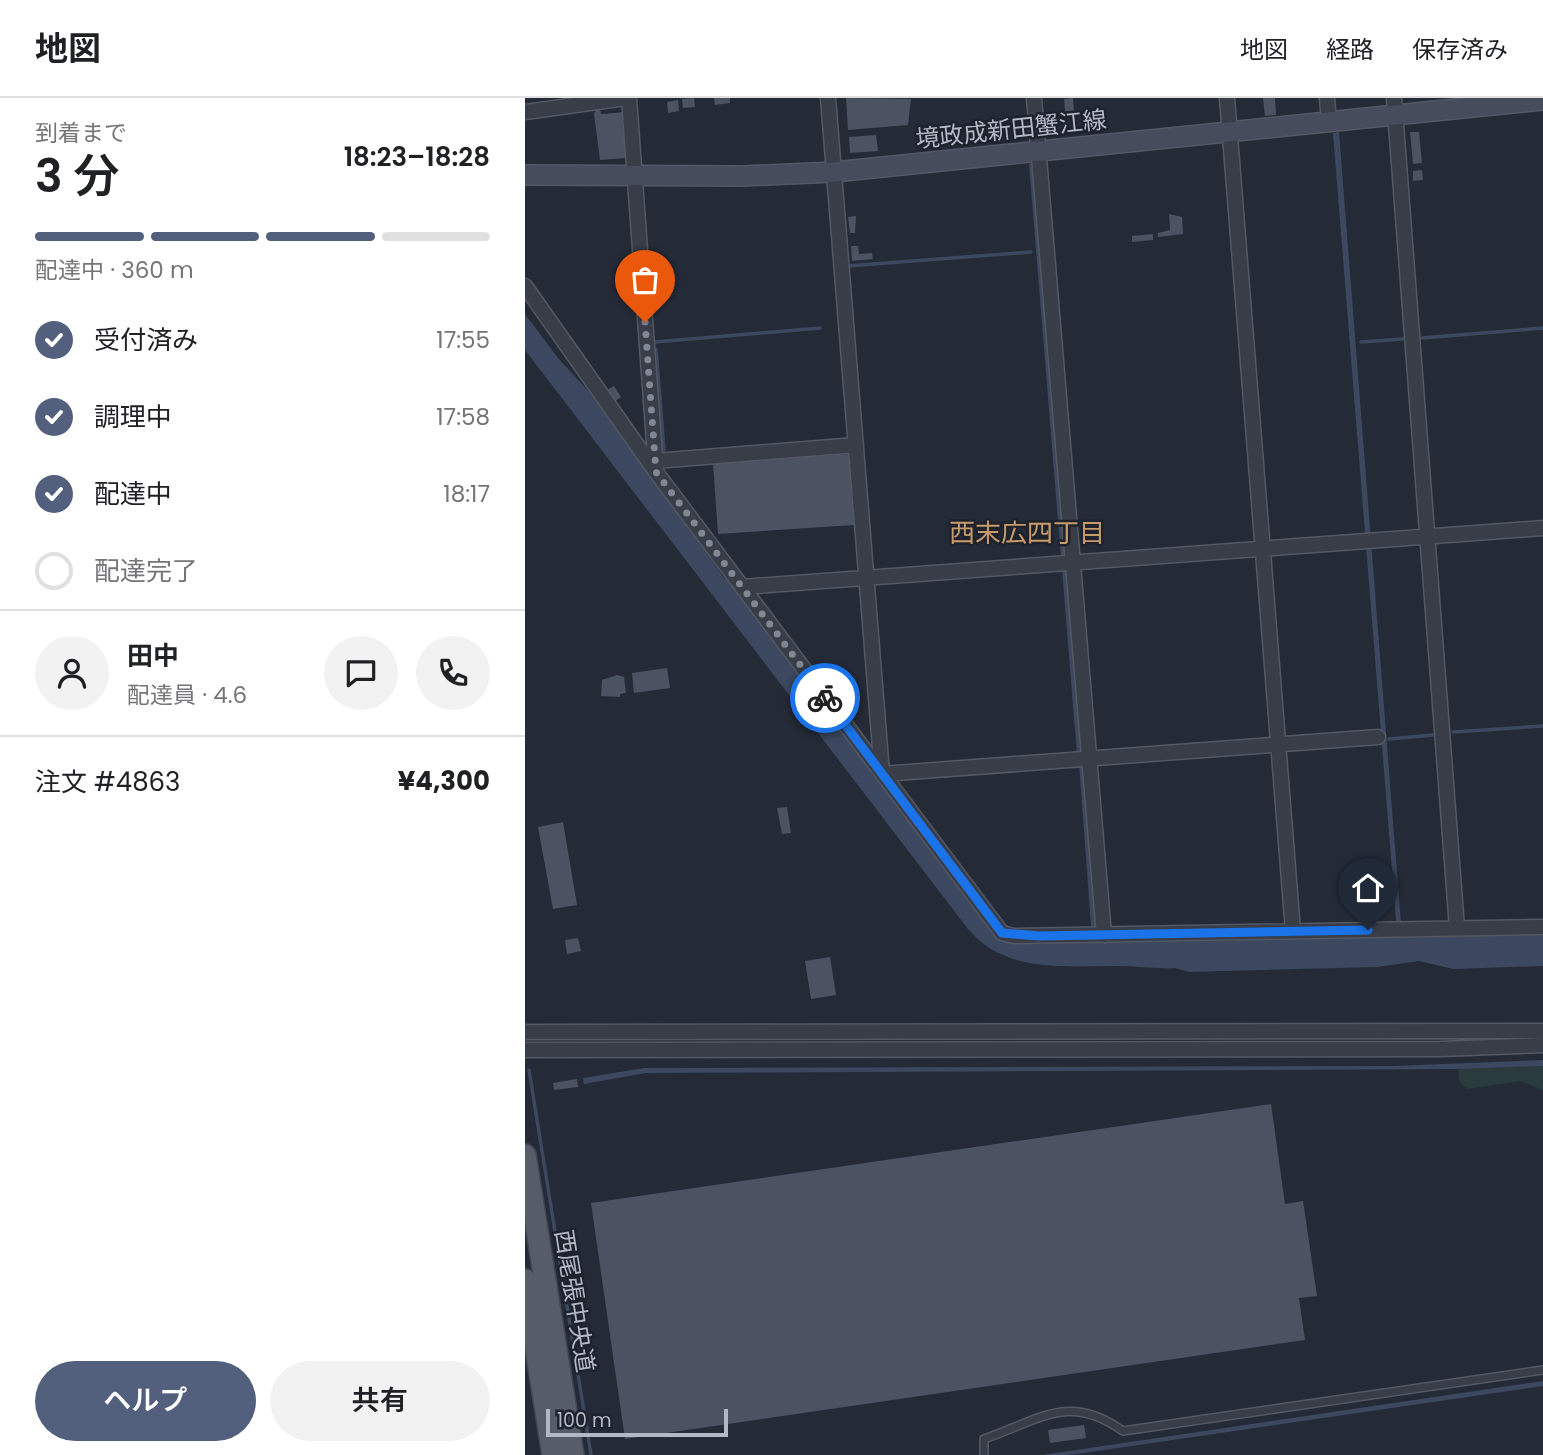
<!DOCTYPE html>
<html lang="ja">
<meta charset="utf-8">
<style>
:root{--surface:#fff;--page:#f2f2f2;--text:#202124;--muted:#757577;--line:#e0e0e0;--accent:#52607e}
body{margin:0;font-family:Poppins,"Noto Sans JP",sans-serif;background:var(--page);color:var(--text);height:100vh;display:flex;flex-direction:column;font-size:26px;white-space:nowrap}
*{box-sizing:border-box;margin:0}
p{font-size:23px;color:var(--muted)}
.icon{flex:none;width:38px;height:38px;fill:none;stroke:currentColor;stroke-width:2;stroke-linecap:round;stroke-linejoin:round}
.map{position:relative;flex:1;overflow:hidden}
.details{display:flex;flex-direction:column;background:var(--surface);width:525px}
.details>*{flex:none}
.scale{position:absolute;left:21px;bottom:18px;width:182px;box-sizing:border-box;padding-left:7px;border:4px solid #b3b8c4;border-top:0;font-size:19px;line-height:24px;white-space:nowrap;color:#b3b8c4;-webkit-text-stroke:5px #1d222d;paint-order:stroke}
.pin{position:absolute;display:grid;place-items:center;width:60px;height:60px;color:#fff;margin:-72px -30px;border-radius:50% 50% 50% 0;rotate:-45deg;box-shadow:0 0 7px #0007}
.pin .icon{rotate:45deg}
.courier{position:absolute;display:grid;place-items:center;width:70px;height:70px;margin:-35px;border:5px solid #1a73e8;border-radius:50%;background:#fff;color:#222;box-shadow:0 2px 9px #0007}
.head em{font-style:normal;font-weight:600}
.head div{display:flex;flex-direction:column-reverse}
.head{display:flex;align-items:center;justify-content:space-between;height:119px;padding:0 35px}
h1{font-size:46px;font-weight:600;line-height:52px}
.bar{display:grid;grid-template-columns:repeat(4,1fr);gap:10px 7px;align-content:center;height:84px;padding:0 35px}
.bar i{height:9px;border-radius:5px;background:var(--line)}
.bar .on{background:var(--accent)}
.bar p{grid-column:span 4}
.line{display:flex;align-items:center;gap:18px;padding:0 35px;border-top:2px solid var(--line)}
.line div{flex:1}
.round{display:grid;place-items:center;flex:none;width:74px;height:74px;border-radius:37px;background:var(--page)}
ol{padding:0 35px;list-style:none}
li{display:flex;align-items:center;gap:21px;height:77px}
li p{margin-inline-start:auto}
li .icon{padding:7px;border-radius:50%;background:var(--accent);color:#fff;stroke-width:4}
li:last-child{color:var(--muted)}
li i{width:38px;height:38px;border:4px solid var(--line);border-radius:50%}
.action{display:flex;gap:14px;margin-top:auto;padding:14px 35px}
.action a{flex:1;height:80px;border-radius:42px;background:var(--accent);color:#fff;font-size:28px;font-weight:600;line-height:80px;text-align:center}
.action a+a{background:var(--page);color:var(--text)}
header{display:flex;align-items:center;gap:42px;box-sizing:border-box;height:98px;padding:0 35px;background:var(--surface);border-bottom:2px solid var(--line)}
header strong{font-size:33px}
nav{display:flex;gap:38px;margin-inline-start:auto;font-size:24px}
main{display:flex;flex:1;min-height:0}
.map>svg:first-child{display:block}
.green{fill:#2a3b3d}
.water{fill:#3b485f}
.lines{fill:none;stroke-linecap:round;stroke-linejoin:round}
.stream{stroke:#3b485f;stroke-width:3.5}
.building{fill:#4b5261}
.service-casing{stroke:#535863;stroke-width:10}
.minor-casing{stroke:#535863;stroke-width:17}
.secondary-casing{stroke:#535863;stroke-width:22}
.primary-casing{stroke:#414651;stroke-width:24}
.service{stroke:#383d48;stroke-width:7}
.minor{stroke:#383d48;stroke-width:14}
.secondary{stroke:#464c5b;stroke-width:19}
.primary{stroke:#565c68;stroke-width:21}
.done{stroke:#818793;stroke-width:7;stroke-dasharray:0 12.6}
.route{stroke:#1a73e8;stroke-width:9}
.labels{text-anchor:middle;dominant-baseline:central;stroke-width:5;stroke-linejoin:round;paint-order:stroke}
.street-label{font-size:24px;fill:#b3b8c4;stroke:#1d222d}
.neighbourhood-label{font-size:26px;fill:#c79a6a;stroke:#1d222d}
</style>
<header>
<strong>地図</strong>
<nav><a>地図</a><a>経路</a><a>保存済み</a></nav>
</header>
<main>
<section class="details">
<div class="head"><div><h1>3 分</h1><p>到着まで</p></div><em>18:23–18:28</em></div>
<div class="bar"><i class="on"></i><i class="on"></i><i class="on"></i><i></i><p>配達中 · 360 m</p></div>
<ol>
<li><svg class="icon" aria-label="check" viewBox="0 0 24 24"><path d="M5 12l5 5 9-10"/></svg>受付済み<p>17:55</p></li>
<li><svg class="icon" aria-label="check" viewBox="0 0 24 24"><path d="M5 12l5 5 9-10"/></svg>調理中<p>17:58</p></li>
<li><svg class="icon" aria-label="check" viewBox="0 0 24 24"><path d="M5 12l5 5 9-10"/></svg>配達中<p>18:17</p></li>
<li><i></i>配達完了</li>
</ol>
<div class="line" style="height:126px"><a class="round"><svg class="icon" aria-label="person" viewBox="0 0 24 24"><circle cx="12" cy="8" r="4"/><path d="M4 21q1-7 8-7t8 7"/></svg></a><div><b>田中</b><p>配達員 · 4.6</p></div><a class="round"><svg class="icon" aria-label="chat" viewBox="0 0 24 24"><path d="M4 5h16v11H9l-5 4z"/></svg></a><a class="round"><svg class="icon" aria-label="phone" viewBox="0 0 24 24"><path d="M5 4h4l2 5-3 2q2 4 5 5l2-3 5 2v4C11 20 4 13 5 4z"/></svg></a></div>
<div class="line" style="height:91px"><div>注文 #4863</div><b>¥4,300</b></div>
<div class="action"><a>ヘルプ</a><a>共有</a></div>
</section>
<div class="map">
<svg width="1018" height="1357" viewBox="0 0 1018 1357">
<rect width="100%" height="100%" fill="#242b37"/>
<!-- green -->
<path class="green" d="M1018,968V992L996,983L942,991L934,983L933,971Z"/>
<!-- water -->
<path class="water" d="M814,34L876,826L1018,833V868L928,871L894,863L852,869L664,874L650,870C629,871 611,868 590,868C538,868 480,875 443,831L0,252V216L33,260L67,297L200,481L207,484L466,829L567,841L554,665H558L575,841L872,835L808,35Z
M510,65L542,459H536L504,66Z
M537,471H542L557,657H552Z
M1018,962V968L933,971L121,975L59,986L58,980L119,970L868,968Z
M1018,1283V1288L545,1357H517Z"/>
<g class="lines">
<!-- stream -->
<path class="stream" d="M322,168L506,154
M897,240L1018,230
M130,244L295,230
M836,244L878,241
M131,251L139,352
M928,634L1018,628
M864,641L908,637
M4,972L66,1357"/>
</g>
<!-- building -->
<path class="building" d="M169,0L170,9L158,10L157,1Z
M189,0H205V5L190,7Z
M321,0L386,1L383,27L323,32Z
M548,0L549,13H540L539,1Z
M738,0H750L751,17L740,18Z
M153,2L154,13L143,15L142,4Z
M71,12H75L76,16L101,14V60L75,62L69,16Z
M885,34H894L897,65L888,66Z
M351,37L353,53L325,55L324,39Z
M897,72L898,82L888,83V73Z
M644,116L657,119L658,136L633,139V135L645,132Z
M331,118L330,135H325L323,119Z
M628,136V142L607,144V138Z
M326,148H333L334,156L347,155L348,161L327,163Z
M89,288L96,299L89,304L82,292Z
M325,356L329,427L193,436L188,365Z
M142,570L145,590L109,595L107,575Z
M92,577L99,579L101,595L95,596V599L76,598L77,582Z
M262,709L266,735L257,736L252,710Z
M38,724L52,807L28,811L13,729Z
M53,840L56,853L42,856L40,842Z
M305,859L311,897L286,901L280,863Z
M52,981L53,989L29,992L28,985Z
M746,1006L760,1106L778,1103L792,1198L774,1200L780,1242L100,1341L66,1105Z
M559,1327L561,1340L525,1345L523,1332Z"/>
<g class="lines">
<!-- service casing -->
<g class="service-casing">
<path id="service" d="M459,1357V1341C515,1322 544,1294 598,1333L1018,1272"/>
</g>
<!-- minor casing -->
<g class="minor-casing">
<path id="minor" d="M104,0L131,372
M303,0L357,675
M509,0L579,837
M702,0L768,833
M802,0L804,24
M869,0L932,830
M0,14L101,0
M0,188L131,374L477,835L489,838L1018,829
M130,363L331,347
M217,489L1018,430
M357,676L853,639
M0,934L1018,933
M0,952L916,951L1018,947"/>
</g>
<!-- secondary casing -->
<g class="secondary-casing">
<path id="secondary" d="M0,77L218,78L309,74L1018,2"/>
</g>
<!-- primary casing -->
<g class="primary-casing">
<path id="primary" d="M0,1057L48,1357
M0,1182L28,1357"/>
</g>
<!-- service -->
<use href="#service" class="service"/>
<!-- minor -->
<use href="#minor" class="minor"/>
<!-- secondary -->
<use href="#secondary" class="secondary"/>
<!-- primary -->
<use href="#primary" class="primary"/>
</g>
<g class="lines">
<!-- done -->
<path class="done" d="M120,224L131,374L300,600"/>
<!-- route -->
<path class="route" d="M300,600L477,835L514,838L843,832"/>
</g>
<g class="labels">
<!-- street labels -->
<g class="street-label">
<text transform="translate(486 31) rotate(-6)">境政成新田蟹江線</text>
<text transform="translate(50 1203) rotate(81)">西尾張中央道</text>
</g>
<!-- neighbourhood labels -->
<g class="neighbourhood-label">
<text x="502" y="435">西末広四丁目</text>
</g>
</g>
</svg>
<div class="scale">100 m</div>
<div class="pin" style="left:120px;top:224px;background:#ea580c"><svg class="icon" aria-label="bag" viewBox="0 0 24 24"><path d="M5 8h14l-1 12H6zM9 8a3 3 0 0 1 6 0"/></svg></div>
<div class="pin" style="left:843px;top:832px;background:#1f2937"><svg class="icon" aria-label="home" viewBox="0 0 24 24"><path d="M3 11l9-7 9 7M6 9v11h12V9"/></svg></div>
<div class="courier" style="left:300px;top:600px"><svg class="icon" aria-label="bike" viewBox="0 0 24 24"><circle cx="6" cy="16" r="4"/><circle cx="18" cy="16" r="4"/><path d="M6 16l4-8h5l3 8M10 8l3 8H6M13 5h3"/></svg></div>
</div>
</main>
